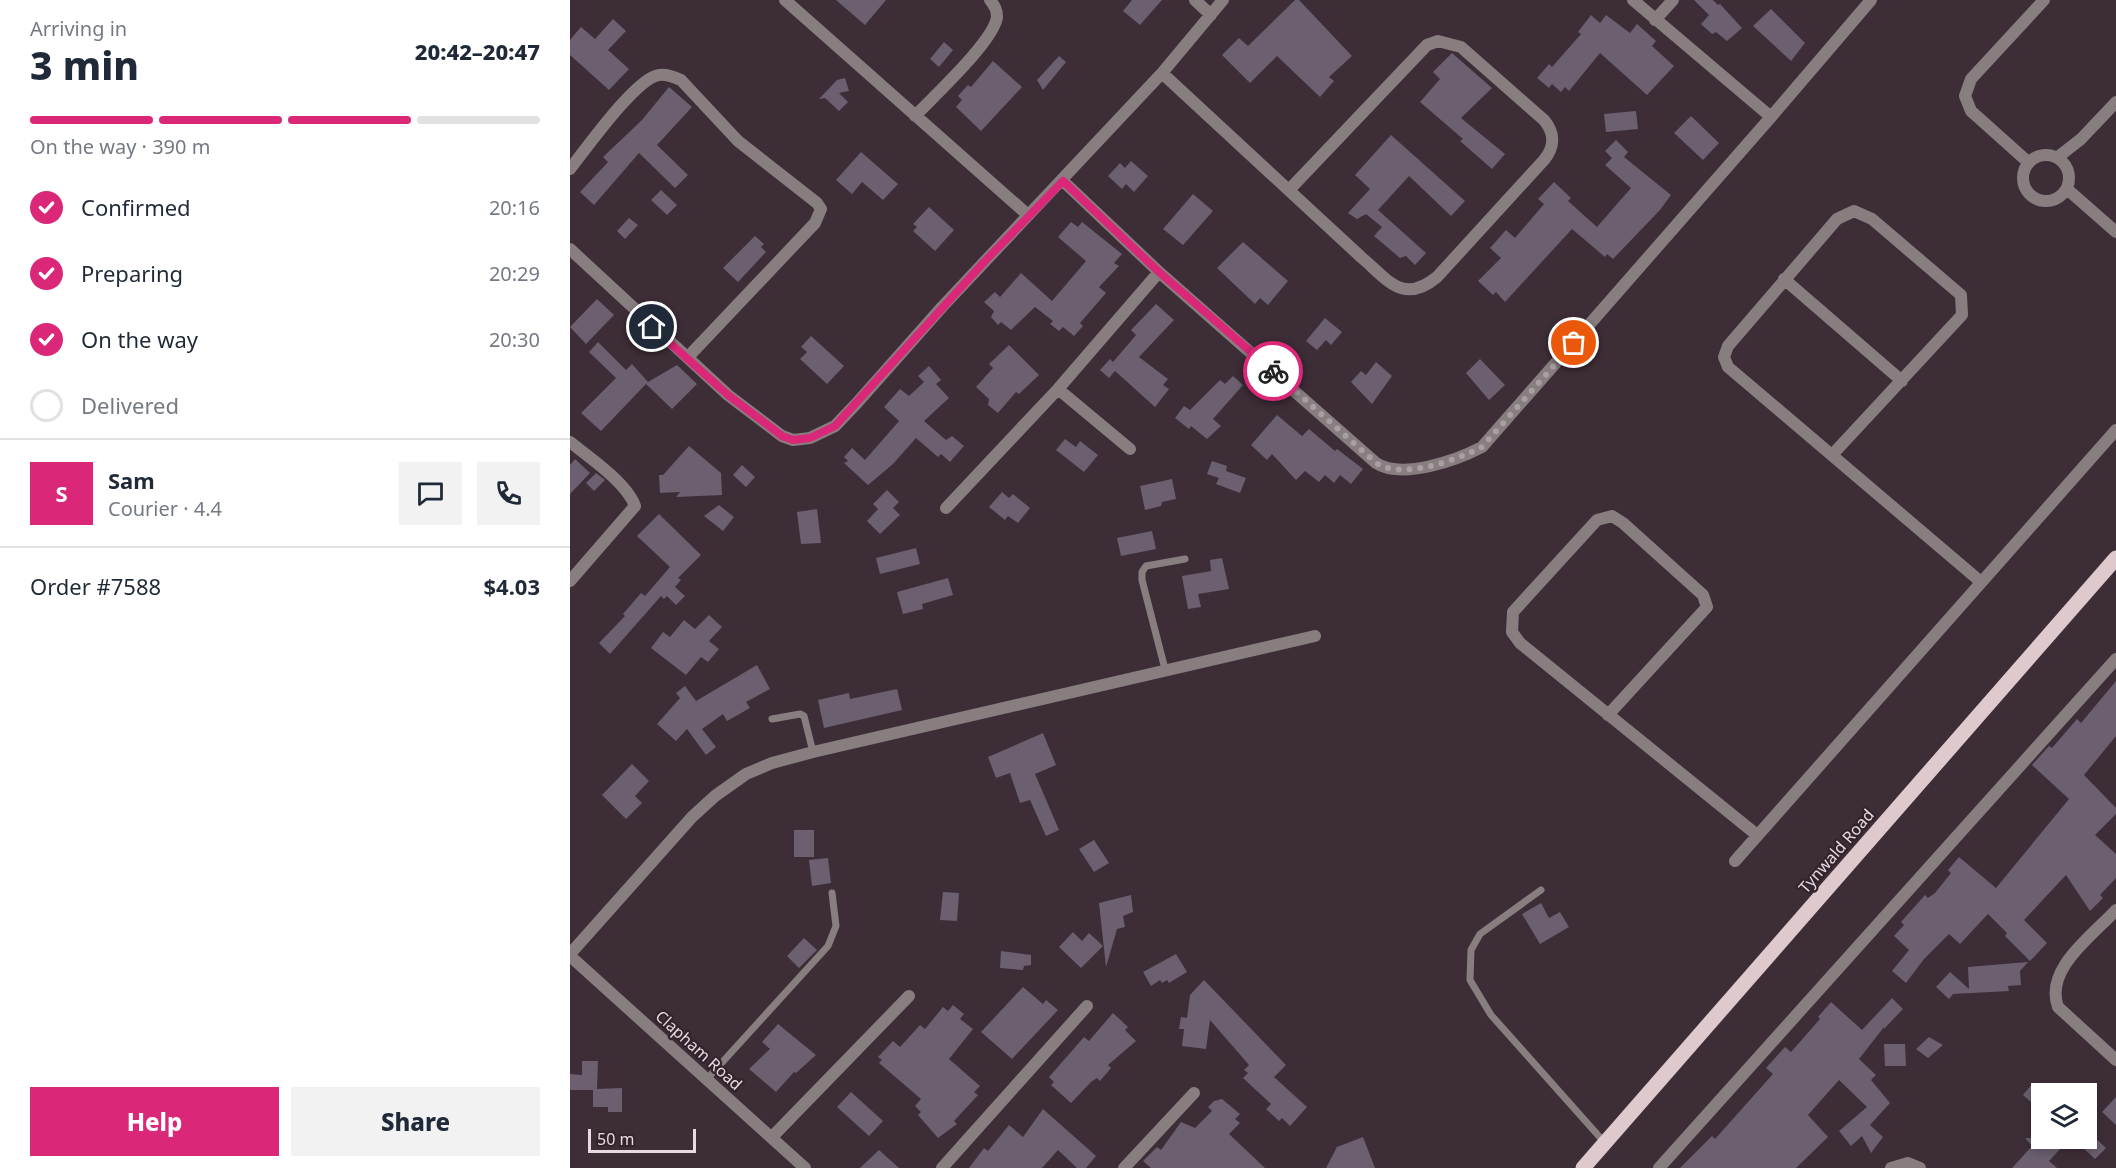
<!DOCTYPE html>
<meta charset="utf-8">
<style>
:root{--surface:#fff;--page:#f2f2f3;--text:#1f2937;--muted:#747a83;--line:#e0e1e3;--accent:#db2777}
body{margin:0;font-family:"Noto Sans",sans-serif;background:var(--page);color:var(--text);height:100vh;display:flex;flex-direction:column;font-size:22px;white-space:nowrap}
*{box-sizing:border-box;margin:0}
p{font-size:20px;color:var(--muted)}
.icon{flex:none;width:33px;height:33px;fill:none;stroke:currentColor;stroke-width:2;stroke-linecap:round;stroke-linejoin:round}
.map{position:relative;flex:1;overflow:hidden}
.sheet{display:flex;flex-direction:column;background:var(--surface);width:570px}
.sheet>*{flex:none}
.fabs{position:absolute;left:1461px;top:1083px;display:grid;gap:12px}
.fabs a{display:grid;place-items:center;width:66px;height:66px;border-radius:0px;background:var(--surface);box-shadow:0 3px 9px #0003;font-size:30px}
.scale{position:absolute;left:18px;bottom:15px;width:108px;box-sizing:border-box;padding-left:6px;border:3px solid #e5dbe1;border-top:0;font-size:16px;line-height:21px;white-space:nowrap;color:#e5dbe1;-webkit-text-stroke:4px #33232d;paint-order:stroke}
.pin{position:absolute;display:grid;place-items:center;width:51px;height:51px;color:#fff;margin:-26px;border:3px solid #fff;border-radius:50%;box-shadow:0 2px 6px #0007}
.courier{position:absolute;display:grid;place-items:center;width:60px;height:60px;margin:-30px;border:4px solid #db2777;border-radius:50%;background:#fff;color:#222;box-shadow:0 2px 8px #0007}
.overview em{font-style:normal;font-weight:800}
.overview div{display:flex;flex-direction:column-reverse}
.overview{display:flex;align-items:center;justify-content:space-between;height:102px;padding:0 30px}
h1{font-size:39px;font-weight:800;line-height:45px}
.bar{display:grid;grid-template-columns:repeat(4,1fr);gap:9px 6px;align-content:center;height:72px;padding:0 30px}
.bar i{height:8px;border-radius:4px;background:var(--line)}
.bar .selected{background:var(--accent)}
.bar p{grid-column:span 4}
.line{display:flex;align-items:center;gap:15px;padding:0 30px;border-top:2px solid var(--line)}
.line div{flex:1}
.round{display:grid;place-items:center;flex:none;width:63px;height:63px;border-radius:0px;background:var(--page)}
ol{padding:0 30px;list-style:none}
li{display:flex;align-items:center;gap:18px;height:66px}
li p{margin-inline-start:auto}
li .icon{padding:6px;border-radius:50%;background:var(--accent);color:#fff;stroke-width:4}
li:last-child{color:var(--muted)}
li i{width:33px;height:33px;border:3px solid var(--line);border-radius:50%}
.action{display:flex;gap:12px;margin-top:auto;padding:12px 30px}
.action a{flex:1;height:69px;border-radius:0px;background:var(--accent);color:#fff;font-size:24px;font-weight:800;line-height:69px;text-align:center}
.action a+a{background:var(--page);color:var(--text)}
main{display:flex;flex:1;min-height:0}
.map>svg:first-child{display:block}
.building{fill:#6b5f70}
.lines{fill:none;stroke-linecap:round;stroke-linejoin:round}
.lane{stroke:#887e80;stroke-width:7}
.street{stroke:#887e80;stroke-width:12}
.primary{stroke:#dec9cd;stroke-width:15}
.done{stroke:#aa9ea6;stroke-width:6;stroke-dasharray:0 10.8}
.route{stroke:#db2777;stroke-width:8}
.labels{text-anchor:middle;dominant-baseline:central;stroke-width:4.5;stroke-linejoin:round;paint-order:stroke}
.street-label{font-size:16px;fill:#e5dbe1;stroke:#33232d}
</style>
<main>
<section class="sheet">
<div class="overview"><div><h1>3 min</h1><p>Arriving in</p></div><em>20:42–20:47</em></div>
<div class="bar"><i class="selected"></i><i class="selected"></i><i class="selected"></i><i></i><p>On the way · 390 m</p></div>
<ol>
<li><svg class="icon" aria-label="check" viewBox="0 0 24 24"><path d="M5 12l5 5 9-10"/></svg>Confirmed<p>20:16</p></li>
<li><svg class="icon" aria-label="check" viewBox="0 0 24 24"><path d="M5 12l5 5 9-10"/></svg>Preparing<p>20:29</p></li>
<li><svg class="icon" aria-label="check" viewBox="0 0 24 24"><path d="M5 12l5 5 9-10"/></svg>On the way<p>20:30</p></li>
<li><i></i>Delivered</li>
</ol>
<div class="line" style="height:108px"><b class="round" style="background:var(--accent);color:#fff">S</b><div><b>Sam</b><p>Courier · 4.4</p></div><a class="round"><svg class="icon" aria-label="chat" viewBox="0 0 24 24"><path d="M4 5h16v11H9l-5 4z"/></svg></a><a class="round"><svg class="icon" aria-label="phone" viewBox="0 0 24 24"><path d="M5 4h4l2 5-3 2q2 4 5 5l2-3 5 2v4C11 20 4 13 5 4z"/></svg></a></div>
<div class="line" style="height:78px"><div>Order #7588</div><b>$4.03</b></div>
<div class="action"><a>Help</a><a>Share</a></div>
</section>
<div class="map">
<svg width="1546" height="1168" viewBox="0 0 1546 1168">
<rect width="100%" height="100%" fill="#3d2d37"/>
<!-- building -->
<path class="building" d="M266,0H316L295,25Z
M562,0H592L570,25L553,11Z
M725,0H729L782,56L759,77L764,81L750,97L707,56L680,83L652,55L669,38L678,46Z
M1124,0H1143L1148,5L1150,4L1172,28L1157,41L1146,32L1142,34L1131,24L1139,15Z
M1201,9L1235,43L1221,61L1183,26Z
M1021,15L1030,23L1036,15L1060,33L1067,24L1086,41L1082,46L1104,66L1077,95L1030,53L999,91L995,87L991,92L982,84L979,88L967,78L979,64L982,67L1011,34L1008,32Z
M43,19L56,31L38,50L59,69L39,90L0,55V40L11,27L25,39Z
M374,42L383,50L369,67L360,59Z
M882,53L922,88L891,118L935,154L922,169L890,141L893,139L850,102L870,79L863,72Z
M489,56L496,62L473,90L467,80Z
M423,61L452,87L411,131L386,107L392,100L388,96L398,85L401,87Z
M275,78L279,91L269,93L278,102L269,111L255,98L249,99L267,80Z
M99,87L122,107L87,145L118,175L105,188L69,153L24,205L10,192L38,162L33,157L72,120Z
M1066,111L1068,129L1036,132L1034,114Z
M1121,116L1149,143L1133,160L1104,133Z
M821,135L895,201L881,216L839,176L808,210L856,253L845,265L836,256L830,258L804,236L812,227L796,214L787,219L778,213L800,189L785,175Z
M1046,140L1058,152L1054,157L1101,195L1090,210L1043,259L1037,254L1035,257L1002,229L935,302L926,292L923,295L908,281L931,258L920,248L936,230L945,238L974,204L968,199L984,182L1001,198L998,201L1027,227L1061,188L1035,165L1042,158L1035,151Z
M291,152L328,184L313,200L292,182L282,194L266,180Z
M561,161L578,176L564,192L556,184L552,189L538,176L550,163L555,168Z
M91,190L107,205L97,215L81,200Z
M623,194L643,211L613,245L593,229Z
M359,207L384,230L365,251L343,231L347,227L343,224Z
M59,218L68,225L55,239L47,231Z
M501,222L508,227L512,222L552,254L544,263L549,266L529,287L536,293L510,323L513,326L504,336L493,327L489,331L480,324L483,321L465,307L441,330L431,322L428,325L421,317L424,311L414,302L425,292L430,297L451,273L482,301L516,261L488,237Z
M185,236L194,244L191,247L196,252L168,282L153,268Z
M673,242L718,281L698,305L690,298L685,304L647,268Z
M27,299L44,315L16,344L0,327Z
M586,304L604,320L569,357L598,379L593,385L599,389L585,407L545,371L539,378L530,370L540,359L543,362L566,335L561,330Z
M755,318L772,332L761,345L756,340L747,350L736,341Z
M241,336L274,366L257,384L230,359L237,352L231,347Z
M28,342L56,370L62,364L78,382L107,365L127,384L102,409L76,384L31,431L11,413L46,378L19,352Z
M439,345L469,375L449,394L446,392L428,413L418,405L419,399L406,387L423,368L419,364Z
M910,359L935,385L919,400L896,373Z
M806,362L822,376L802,404L781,382L791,371L796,375Z
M359,366L371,380L366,384L379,398L354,421L376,440L382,436L394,446L380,462L371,454L368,457L346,438L323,464L298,485L274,463L278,461L274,457L282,448L295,460L329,421L314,407L330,389L339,396L354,382L348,376Z
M663,376L673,385L643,419L651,426L637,439L621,426L619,429L605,418L614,406L620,410L650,380L655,384Z
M707,415L732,436L739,429L765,451L767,449L793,469L781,484L770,475L764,483L755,475L749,482L735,471L726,480L702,454L697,460L681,445Z
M495,439L506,447L510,441L528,455L514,472L486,450Z
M119,446L151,473L152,495L106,497L110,492L90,493L89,475H93Z
M5,459L20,473L0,494V465Z
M642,461L657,466L656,471L676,478L670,493L646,484L649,478L637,474Z
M172,465L185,477L176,487L163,475Z
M26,473L35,480L24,491L16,483Z
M602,479L606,499L592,502L591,506L575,510L570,486Z
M317,490L329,502L323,508L330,515L310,534L297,521L308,509L303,504Z
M432,492L439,498L443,494L460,508L448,523L438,516L435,520L419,507Z
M149,505L164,517L153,531L134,516Z
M247,509L251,543L231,544L227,512Z
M89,514L131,555L108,578L111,580L105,587L115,596L106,605L97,596L94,599L91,596L40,654L29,643L55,616L53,614L71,593L75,596L100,567L67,536Z
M582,531L586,549L551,556L547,538Z
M346,548L350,564L310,574L306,558Z
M652,558L659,589L628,594L631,607L618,609L612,576L641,571L640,560Z
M378,578L383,595L352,604L353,609L333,614L327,592Z
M139,615L152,627L139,641L149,649L138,662L131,657L116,675L81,648L93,632L100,637L114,620L125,629Z
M187,665L200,689L176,702L180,708L157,721L153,714L132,729L146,747L136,755L117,729L106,741L87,724L110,698L106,693L115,686L126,701Z
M1546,681V736L1514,775L1546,808V814L1525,835L1546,854V878L1530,895L1533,898L1520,911L1496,875L1454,920L1477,943L1460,961L1435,936L1437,933L1418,914L1390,944L1379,934L1354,959L1336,983L1322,971L1339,950L1324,936L1334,925L1331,922L1355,895L1358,898L1365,893L1381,873L1378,870L1389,857L1426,888L1499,799L1462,765L1479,746L1482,748L1507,719L1511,723Z
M327,689L332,710L254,728L248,700L279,693L280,699Z
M473,733L486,765L465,774L489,830L476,836L460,800L450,803L440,773L426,778L418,757Z
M62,764L79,781L65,796L72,803L56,819L32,795Z
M224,830H244V857H224Z
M524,840L539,863L524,872L509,849Z
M258,858L261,883L242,886L239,860Z
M373,892L389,893L387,921L370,920Z
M561,895L563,912L553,916L555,927L547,929L536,967L529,903Z
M971,903L979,918L990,912L999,927L970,944L952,914Z
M503,932L512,941L519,933L533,946L511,968L489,947Z
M234,938L247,950L229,968L217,956Z
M431,951L461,955V965L454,966L453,970L430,968Z
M606,954L617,972L599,983L597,980L592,983L590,980L581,986L573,972Z
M1458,962L1450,971L1451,985L1438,986L1439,991L1383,994L1379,999L1366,987L1380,972L1399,989L1398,967Z
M634,980L716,1065L704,1077L737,1107L720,1126L712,1118L709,1121L696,1109L701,1104L673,1078L678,1073L674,1070L679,1065L640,1020L636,1049L612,1046L614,1029H609L611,1017L617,1018L620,995Z
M453,987L473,1004L476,1000L488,1010L442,1059L411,1032Z
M1322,998L1333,1009L1314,1029V1027L1289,1059L1306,1075L1301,1080L1320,1103L1300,1125L1313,1137L1301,1153L1292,1136L1281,1146L1269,1131L1297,1107L1269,1080L1238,1115L1258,1137L1226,1168H1110L1142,1136L1145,1139L1203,1074L1196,1068L1215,1047L1221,1052L1250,1019L1248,1017L1261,1002L1292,1030Z
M383,1005L394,1014L390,1019L403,1029L379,1059L410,1086L404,1092L408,1095L384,1121L387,1124L368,1138L348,1115L351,1112L345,1106L351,1099L309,1063L312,1060L308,1057L323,1041L330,1047L350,1025L355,1029L373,1007L378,1011Z
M543,1013L558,1027L555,1030L566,1041L538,1065L541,1068L530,1081L527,1078L521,1082L501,1103L481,1085L484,1082L479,1077L514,1037L519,1041Z
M208,1024L246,1055L226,1073L224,1072L206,1092L179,1069L200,1049L192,1042Z
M1359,1037L1373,1045L1358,1058L1346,1049Z
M1314,1044H1335L1336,1066H1315Z
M12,1061H28L27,1089L52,1088V1112H38V1107H23V1090H0V1074L12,1075Z
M1463,1083L1472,1091V1112L1453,1095Z
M281,1092L313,1121L299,1136L267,1107Z
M1546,1097V1125L1532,1112Z
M652,1099L670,1114L665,1119L670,1123L659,1134L695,1168H581L573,1161L587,1147L591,1150L611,1122L625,1128L642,1111L638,1107L644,1101Z
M473,1109L526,1156L516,1168H507L488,1150L472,1168H399L414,1148L418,1151L439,1125L453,1137Z
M1472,1127V1138H1481L1491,1148L1479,1161L1487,1168H1442L1462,1146L1455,1138H1461Z
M1518,1131L1536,1148L1525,1159L1507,1142L1510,1138H1516Z
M793,1137L805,1168H756L767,1147Z
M309,1150L329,1168H290Z"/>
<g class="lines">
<!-- lane -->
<path class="lane" d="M595,669L572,580V572L576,566L615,559
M202,719L230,714L234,716L243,752
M971,890L910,934L901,950L900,980L921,1015L1035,1143
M137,1079L258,946L266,926L262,893"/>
<!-- street -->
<path class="street" d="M215,0L458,215
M625,0L641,15
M1063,0L1201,117
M1085,20L1103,0
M592,73L791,257C818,280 833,305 867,277L974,160C985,147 985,133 974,120L891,47L868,41L857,45L719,190
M345,116C363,97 424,41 427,17C427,9 424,5 420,0
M1453 178a23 23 0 1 1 46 0a23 23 0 1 1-46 0Z
M1488,157L1511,139L1546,102
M1458,162L1401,111L1395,96L1401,79L1474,0
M0,169C16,149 66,78 89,75C97,74 104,77 111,80L168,141L247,203L251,209L245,223L118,357
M493,181L589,272L806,463C832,480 887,460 912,447L1201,117L1301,0
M1497,189L1546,232
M0,249L158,395L212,436L223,440L240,438L265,426L286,404L372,307L592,73L653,0
M1214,279L1332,381
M488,389L560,449
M0,442C19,457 57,483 65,506L0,581
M1262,455L1392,315L1391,295L1302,219L1284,211L1267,219L1158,346L1154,357L1158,367L1411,582
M376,508L488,389L589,272
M1038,715L1137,607L1133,595L1053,523L1042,516L1027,520L943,612L942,632L950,643L1187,835
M1165,861L1546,430
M1546,910C1523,935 1474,969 1488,1007L1546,1060
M0,954L122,817L145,796L176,774L202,763L243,752L745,636
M0,956L235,1168
M202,1137L339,996
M372,1168L517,1006
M554,1168L624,1093
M1089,1168L1546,659
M1321,1168L1338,1163L1350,1168"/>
<!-- primary -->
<path class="primary" d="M1013,1168L1546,558"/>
</g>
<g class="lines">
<!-- done -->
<path class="done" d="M703,371L806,463C832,480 887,460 912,447L1004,343"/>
<!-- route -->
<path class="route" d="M82,327L158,395L212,436L223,440L240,438L265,426L415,261L493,181L589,272L703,371"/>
</g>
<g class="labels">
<!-- street labels -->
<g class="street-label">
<text transform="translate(1266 851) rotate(-49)">Tynwald Road</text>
<text transform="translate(129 1050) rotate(42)">Clapham Road</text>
</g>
</g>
</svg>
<div class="fabs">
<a><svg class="icon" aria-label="layers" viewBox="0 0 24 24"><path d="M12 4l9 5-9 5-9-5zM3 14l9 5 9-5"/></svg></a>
</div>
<div class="scale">50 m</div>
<div class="pin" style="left:1004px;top:343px;background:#ea580c"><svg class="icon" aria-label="bag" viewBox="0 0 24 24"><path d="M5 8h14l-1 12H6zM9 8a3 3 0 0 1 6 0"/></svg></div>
<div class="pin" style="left:82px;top:327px;background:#1f2937"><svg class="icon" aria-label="home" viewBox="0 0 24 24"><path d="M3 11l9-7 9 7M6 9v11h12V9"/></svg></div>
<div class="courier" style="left:703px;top:371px"><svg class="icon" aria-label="bike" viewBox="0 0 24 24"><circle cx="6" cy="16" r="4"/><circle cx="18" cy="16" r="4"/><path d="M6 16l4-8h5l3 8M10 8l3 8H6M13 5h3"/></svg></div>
</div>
</main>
